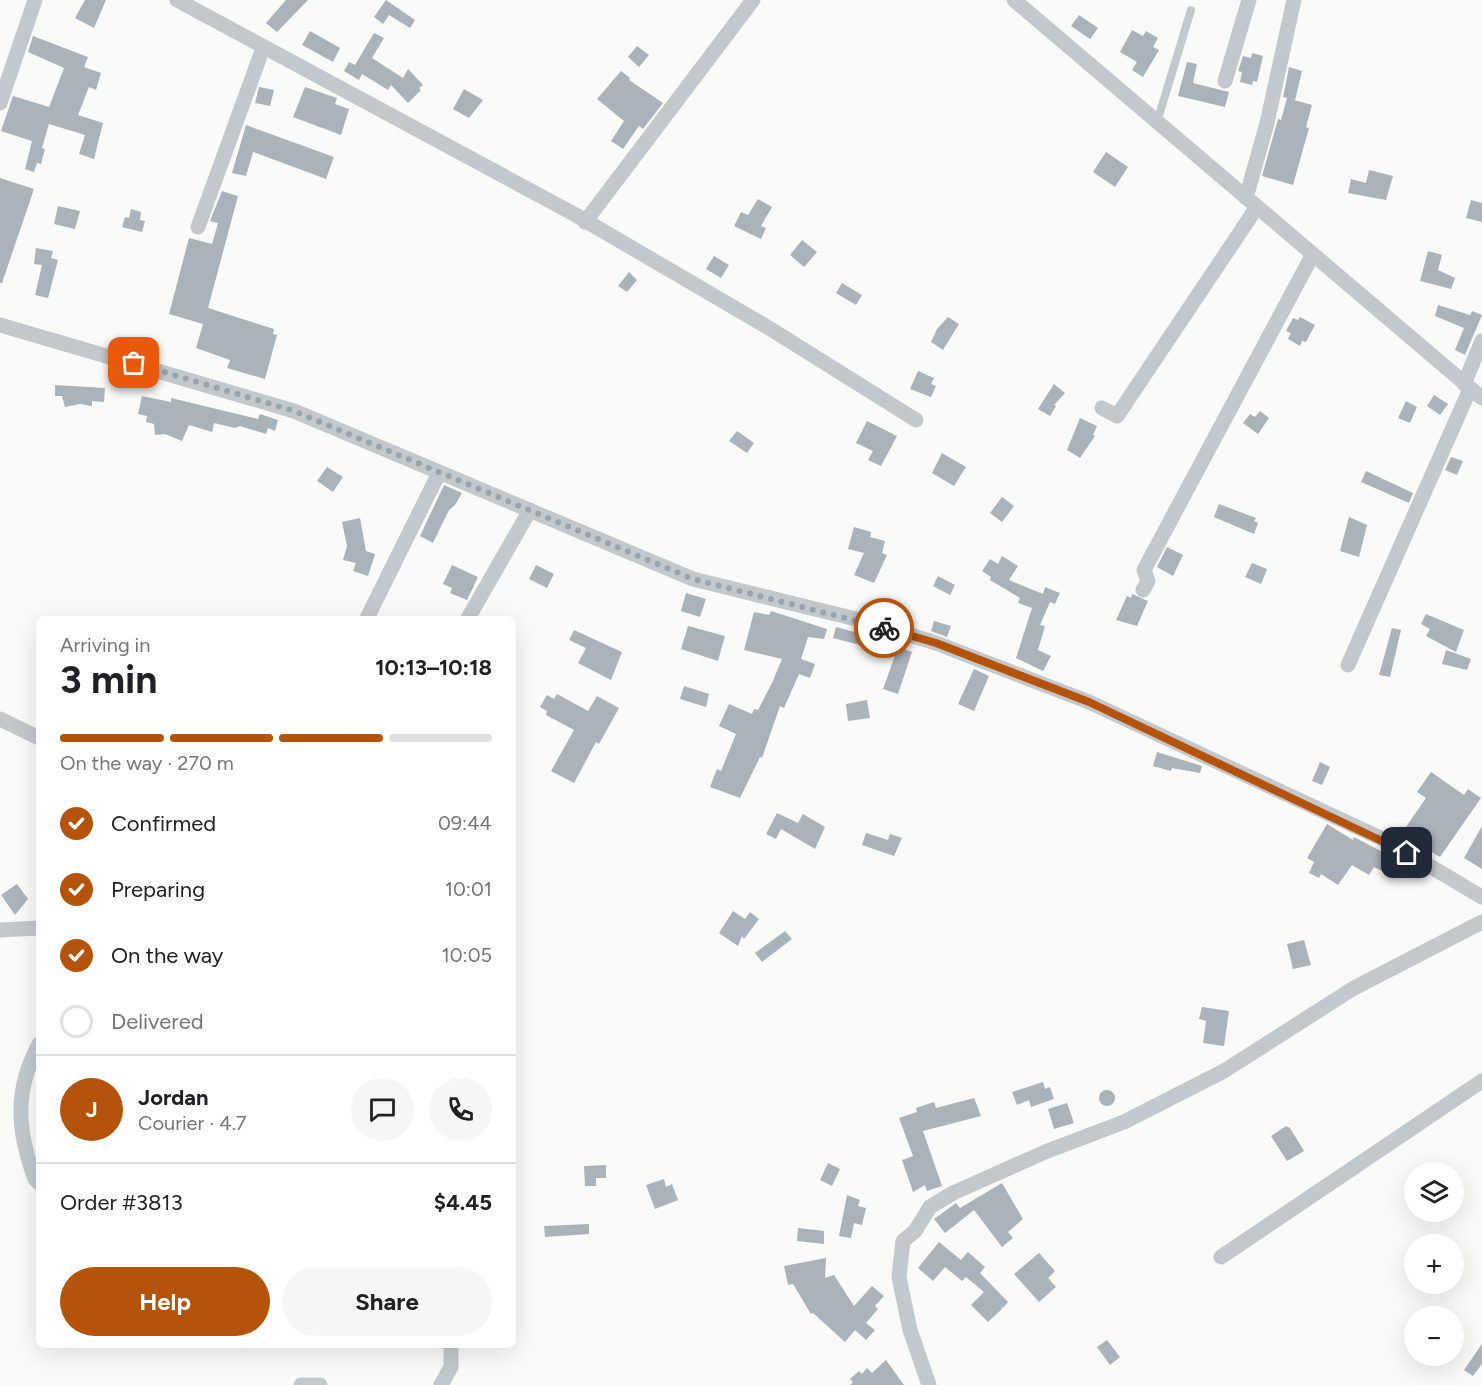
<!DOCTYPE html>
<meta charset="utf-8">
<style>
:root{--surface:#fff;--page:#f6f6f6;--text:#202124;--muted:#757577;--line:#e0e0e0;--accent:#b45309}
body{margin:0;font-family:Figtree,sans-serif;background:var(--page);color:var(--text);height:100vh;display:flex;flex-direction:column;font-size:22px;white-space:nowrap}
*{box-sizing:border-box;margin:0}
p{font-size:20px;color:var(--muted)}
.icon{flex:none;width:33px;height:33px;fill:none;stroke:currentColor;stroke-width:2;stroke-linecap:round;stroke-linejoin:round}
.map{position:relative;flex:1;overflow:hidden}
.drawer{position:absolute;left:36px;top:616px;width:480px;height:732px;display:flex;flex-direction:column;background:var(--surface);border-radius:9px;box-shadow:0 6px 24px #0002}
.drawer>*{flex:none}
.controls{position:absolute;left:1404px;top:1162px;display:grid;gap:12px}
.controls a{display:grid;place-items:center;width:60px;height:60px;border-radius:50%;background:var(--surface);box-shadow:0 6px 24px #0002;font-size:30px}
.pin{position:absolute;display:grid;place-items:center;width:51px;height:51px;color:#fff;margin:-26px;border-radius:12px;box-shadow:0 3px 9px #0006}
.courier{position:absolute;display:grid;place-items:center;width:60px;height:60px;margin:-30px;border:4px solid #b45309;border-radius:50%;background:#fff;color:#222;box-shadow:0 2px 8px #0007}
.overview em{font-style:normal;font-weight:700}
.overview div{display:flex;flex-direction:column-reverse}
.overview{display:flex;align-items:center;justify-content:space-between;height:102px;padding:0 24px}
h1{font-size:39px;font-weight:700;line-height:45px}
.bar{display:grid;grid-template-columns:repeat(4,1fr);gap:9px 6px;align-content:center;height:72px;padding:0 24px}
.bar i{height:8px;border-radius:4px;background:var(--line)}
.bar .on{background:var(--accent)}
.bar p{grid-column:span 4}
.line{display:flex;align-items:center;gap:15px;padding:0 24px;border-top:2px solid var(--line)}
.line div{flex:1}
.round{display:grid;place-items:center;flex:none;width:63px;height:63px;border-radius:32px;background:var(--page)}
ol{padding:0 24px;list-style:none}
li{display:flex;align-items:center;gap:18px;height:66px}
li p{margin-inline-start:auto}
li .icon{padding:6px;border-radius:50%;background:var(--accent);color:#fff;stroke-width:4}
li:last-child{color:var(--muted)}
li i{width:33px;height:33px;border:3px solid var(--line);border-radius:50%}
.button{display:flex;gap:12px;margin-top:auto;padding:12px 24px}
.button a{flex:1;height:69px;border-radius:36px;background:var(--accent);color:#fff;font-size:24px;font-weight:700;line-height:69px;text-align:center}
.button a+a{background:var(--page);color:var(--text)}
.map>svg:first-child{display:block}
.building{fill:#aab3b9}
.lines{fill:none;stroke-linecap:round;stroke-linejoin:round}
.lane{stroke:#c3c8cc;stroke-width:8}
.street{stroke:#c3c8cc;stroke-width:15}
.done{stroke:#99a4ac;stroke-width:6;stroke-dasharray:0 10.8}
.route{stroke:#b45309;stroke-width:8}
</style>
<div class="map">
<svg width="1482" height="1385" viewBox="0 0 1482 1385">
<rect width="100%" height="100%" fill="#fafaf8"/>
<!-- building -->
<path class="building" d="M85,0H106L94,28L75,18Z
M286,0H308L277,32L266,23Z
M386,0L415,20L410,28L389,15L383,24L374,17Z
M1079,15L1098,28L1090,39L1071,26Z
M1132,30L1143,36L1146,31L1158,38L1153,47L1159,50L1143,77L1132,70L1137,62L1120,52Z
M310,31L340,48L333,62L302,45Z
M374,33L384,38L372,58L403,78L408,69L423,85L419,88L421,90L408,103L391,85L388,90L362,74L359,80L344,71L349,62L355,65Z
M33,36L88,57L84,67L101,73L96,90L89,87L78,115L103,123L94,159L79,154L85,135L49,124L42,148L45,149L41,164L37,163L34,172L25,169L32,141L1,131L13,96L49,107L64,68L28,52Z
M637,46L649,55L639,67L628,57Z
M1252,53L1263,56L1257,82L1253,81L1252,85L1240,82L1242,72L1238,71L1243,56L1251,58Z
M1187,62L1197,64L1193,83L1229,92L1225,107L1178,96Z
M1289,67L1302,71L1295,100L1283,97Z
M621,71L630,78L629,80L663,103L643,129L639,126L623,149L611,141L624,121L597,99Z
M259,87L274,90L270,106L255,103Z
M305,87L337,98L335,104L349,109L341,135L293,117Z
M464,89L483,100L469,118L453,109Z
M1287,98L1312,105L1306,127L1309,128L1293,185L1262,176L1278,119L1281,120Z
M246,125L334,157L326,179L253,152L246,176L232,173Z
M1106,152L1128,167L1115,187L1093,172Z
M1369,170L1393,176L1386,200L1348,193L1351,179L1366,183Z
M0,178L34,189L2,283H0Z
M222,191L238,196L208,308L274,329L273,334L277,335L265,379L227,368L230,360L196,348L203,324L169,314L189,238L212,244L218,223L210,221Z
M758,199L772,207L761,226L766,228L761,239L734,226L741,212L748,215Z
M1471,200L1482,203V222L1466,218Z
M58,206L80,211L75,229L54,224Z
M131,209L141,212L140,220L145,221L142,232L122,227L125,217L129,218Z
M802,240L817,252L804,267L790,255Z
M36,248L53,251L51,258L58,260L48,298L35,295L42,265L34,264Z
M1428,251L1442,255L1438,270L1455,278L1451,289L1420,281Z
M714,256L729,265L721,278L706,269Z
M629,272L637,280L627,292L618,286Z
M842,283L862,295L856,305L836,293Z
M1438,305L1470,315L1472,311L1482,315L1465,355L1455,350L1464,328L1435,316Z
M948,317L959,324L943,350L931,342L937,329Z
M1300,317L1315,325L1306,342L1302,341L1300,346L1288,339L1291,333L1286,331L1293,318L1298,320Z
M918,371L934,378L931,384L936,386L931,397L910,389Z
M1054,384L1065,393L1054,405L1056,406L1050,416L1038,409Z
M55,385L105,388L104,402L92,401V406L80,404L65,407L62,396H55Z
M1434,395L1448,404L1440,415L1427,406Z
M142,396L171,402V398L258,419L260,414L278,420L275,431L268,428L266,434L240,426L235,428L214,423L212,432L189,425L182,441L165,434L155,435L154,424L146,422L147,416L138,414Z
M1406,401L1417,407L1410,423L1398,418Z
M1260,411L1269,418L1258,434L1243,423L1250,414L1255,417Z
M1080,418L1097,426L1093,435L1095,436L1080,458L1067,450Z
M867,421L897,436L881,466L868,460L873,451L856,443Z
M737,431L754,443L747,453L729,441Z
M942,453L966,467L954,486L932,473Z
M1451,457L1463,461L1457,475L1445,470Z
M327,467L343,477L333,492L317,481Z
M1366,471L1413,493L1409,503L1361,482Z
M444,485L462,493L455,505L449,510L433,543L420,536Z
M1002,497L1014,506L1002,522L990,513Z
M1219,504L1256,518L1254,521L1258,523L1254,534L1214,517Z
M1349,517L1367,525L1359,557L1340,551Z
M360,518L366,551L375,554L368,576L353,571L356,563L343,560L347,546L342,522Z
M854,527L871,532L870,537L885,541L882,553L887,555L874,583L854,575L864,553L848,549Z
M1167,547L1183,555L1173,576L1157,567Z
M1002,556L1018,566L1009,580L1043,594L1045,587L1060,593L1055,604L1050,602L1040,625L1045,626L1038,650L1051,656L1043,671L1016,658L1032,608L1018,603L1020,598L990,580L991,577L982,571L990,559L998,564Z
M1252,563L1267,569L1261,584L1245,577Z
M452,565L478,577L467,600L450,593L452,588L443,584Z
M536,565L554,574L547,588L529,579Z
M938,576L955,585L950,595L933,586Z
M686,593L706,599L700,617L681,611Z
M1132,594L1148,601L1137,626L1116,620L1127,596L1131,598Z
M771,611L827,629L824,639L808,637L801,659L815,664L810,678L799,674L784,708L780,706L762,758L760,757L740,798L710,787L717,769L721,771L736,734L719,726L729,704L752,714L754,709L758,710L772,683L782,659L744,650L754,612L769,615Z
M1426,614L1464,630L1456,652L1426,636L1430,629L1421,624Z
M934,621L951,626L947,637L931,631Z
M688,626L725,636L718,661L681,649Z
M836,627L866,635L864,646L833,638Z
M1392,628L1401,630L1390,677L1379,675Z
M574,630L622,652L611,680L578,663L586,648L569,640Z
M898,647L912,652L898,694L883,689Z
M1446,650L1471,659L1467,670L1442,664Z
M974,669L989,676L974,711L958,704Z
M684,686L709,694L706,707L680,699Z
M557,694L588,711L597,696L619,708L599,744L596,742L574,783L551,771L574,730L546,715L547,711L540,707L547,695L554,699Z
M867,700L870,718L848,721L846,704Z
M1157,752L1202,766L1200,773L1172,768L1171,771L1153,766Z
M1320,762L1330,767L1322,785L1312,781Z
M1431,772L1464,795L1468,789L1481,798L1440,857L1411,840L1409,843L1399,837L1426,798L1417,792Z
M777,813L798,823L803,814L825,827L815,849L781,829L776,839L766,834Z
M1327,824L1353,840L1354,837L1394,858L1386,873L1374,867L1369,875L1352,865L1338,885L1321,874L1319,878L1309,873L1314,862L1307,858Z
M1482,826V869L1464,858Z
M866,833L888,840L890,834L902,838L894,856L862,845Z
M17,884L28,899L15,915L1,895Z
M733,911L745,919L750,912L759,919L744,939L742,936L738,946L719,933Z
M785,931L792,939L762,962L755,953Z
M1304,940L1311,965L1293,969L1287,944Z
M1202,1007L1229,1011L1224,1046L1203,1043L1206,1021L1199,1019Z
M1043,1082L1045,1089L1050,1087L1054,1099L1031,1107L1029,1100L1017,1105L1012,1092Z
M1099 1098a8 8 0 1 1 16 0a8 8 0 1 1-16 0Z
M974,1098L981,1116L923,1131L942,1186L927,1191L925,1185L913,1192L902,1160L913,1156L899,1118L917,1112L916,1108L934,1102L936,1108Z
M1067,1103L1074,1123L1054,1129L1048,1109Z
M1286,1126L1290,1128L1304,1151L1287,1161L1271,1136Z
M828,1163L840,1169L832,1186L820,1180Z
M606,1165V1178H596V1186H585L584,1166Z
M664,1179L666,1187L672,1184L678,1200L655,1209L646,1185Z
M1002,1183L1023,1219L1008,1232L1013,1238L1002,1247L974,1210L945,1233L934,1219L956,1203L960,1208Z
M847,1195L860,1200L858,1206L866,1208L862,1225L854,1223L851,1238L839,1236Z
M589,1224V1234L545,1237L544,1226Z
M798,1228L824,1231V1244L797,1241Z
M939,1242L961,1260L968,1252L985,1267L980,1273L1008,1302L1003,1308L1001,1306L1002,1309L988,1322L971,1305L984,1292L966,1277L962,1281L945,1267L933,1281L918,1268Z
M1039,1253L1055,1271L1048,1278L1056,1287L1039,1302L1014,1274Z
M826,1258L825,1278L834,1275L854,1306L872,1286L884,1296L875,1306L878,1309L866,1323L875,1330L866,1340L855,1330L845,1342L813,1313L811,1314L793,1284L788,1285L784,1266Z
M1107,1340L1120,1357L1110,1365L1097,1347Z
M1482,1344V1364L1473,1376L1464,1370Z
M886,1360L904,1385H850L853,1382L850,1379L859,1371L862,1374L867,1368L872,1373Z"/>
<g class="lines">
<!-- lane -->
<path class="lane" d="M1157,122L1191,10"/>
<!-- street -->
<path class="street" d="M177,0L574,214L769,328L916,420
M1014,0L1482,398
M1225,81L1249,0
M0,103L35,0
M1246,198L1267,123L1294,0
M585,222L753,0
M198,227L263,48
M0,325L294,411L693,579L864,621L936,643L1089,702L1389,842L1482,897
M1464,384L1482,341
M1102,408L1117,416L1257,207
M1143,590L1148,581L1144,570L1312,256
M366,620L439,473
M467,620L530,510
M1348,665L1470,389
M0,719L39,738
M0,930L39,928
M39,1044C14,1091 17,1130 35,1179L39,1183
M1221,1257L1482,1081
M301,1385H320
M441,1385L451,1367V1346
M929,1385L910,1330L899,1277L903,1241L915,1231L930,1207L953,1193L1045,1152L1124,1122L1224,1071L1354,988L1482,922"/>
</g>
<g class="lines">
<!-- done -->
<path class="done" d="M134,363L294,411L693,579L884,628"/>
<!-- route -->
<path class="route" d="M884,628L936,643L1089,702L1407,853"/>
</g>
</svg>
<div class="controls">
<a><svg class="icon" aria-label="layers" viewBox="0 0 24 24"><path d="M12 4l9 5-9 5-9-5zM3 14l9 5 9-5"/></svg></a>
<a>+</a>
<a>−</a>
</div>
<div class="pin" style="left:134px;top:363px;background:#ea580c"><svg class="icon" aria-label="bag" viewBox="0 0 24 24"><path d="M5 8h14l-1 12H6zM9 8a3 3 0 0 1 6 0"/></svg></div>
<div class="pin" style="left:1407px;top:853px;background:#1f2937"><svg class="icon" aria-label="home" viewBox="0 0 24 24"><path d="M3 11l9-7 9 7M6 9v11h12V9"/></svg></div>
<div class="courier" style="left:884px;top:628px"><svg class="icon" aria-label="bike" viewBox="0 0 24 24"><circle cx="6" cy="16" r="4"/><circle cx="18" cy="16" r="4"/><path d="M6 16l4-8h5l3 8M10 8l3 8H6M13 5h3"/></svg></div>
<section class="drawer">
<div class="overview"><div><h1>3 min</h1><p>Arriving in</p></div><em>10:13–10:18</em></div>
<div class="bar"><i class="on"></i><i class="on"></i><i class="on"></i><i></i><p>On the way · 270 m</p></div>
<ol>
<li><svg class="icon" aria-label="check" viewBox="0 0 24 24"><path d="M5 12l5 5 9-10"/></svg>Confirmed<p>09:44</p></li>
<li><svg class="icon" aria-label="check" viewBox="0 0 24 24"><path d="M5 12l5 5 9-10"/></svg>Preparing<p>10:01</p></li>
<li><svg class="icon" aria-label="check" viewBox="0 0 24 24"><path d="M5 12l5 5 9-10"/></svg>On the way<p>10:05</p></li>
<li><i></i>Delivered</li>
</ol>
<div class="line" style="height:108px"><b class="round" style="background:var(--accent);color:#fff">J</b><div><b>Jordan</b><p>Courier · 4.7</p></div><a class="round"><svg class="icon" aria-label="chat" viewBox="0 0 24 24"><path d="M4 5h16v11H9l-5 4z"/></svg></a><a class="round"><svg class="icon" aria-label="phone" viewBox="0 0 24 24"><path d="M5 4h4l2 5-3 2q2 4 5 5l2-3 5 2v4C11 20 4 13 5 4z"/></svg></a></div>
<div class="line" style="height:78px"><div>Order #3813</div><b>$4.45</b></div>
<div class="button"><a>Help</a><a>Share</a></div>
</section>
</div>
